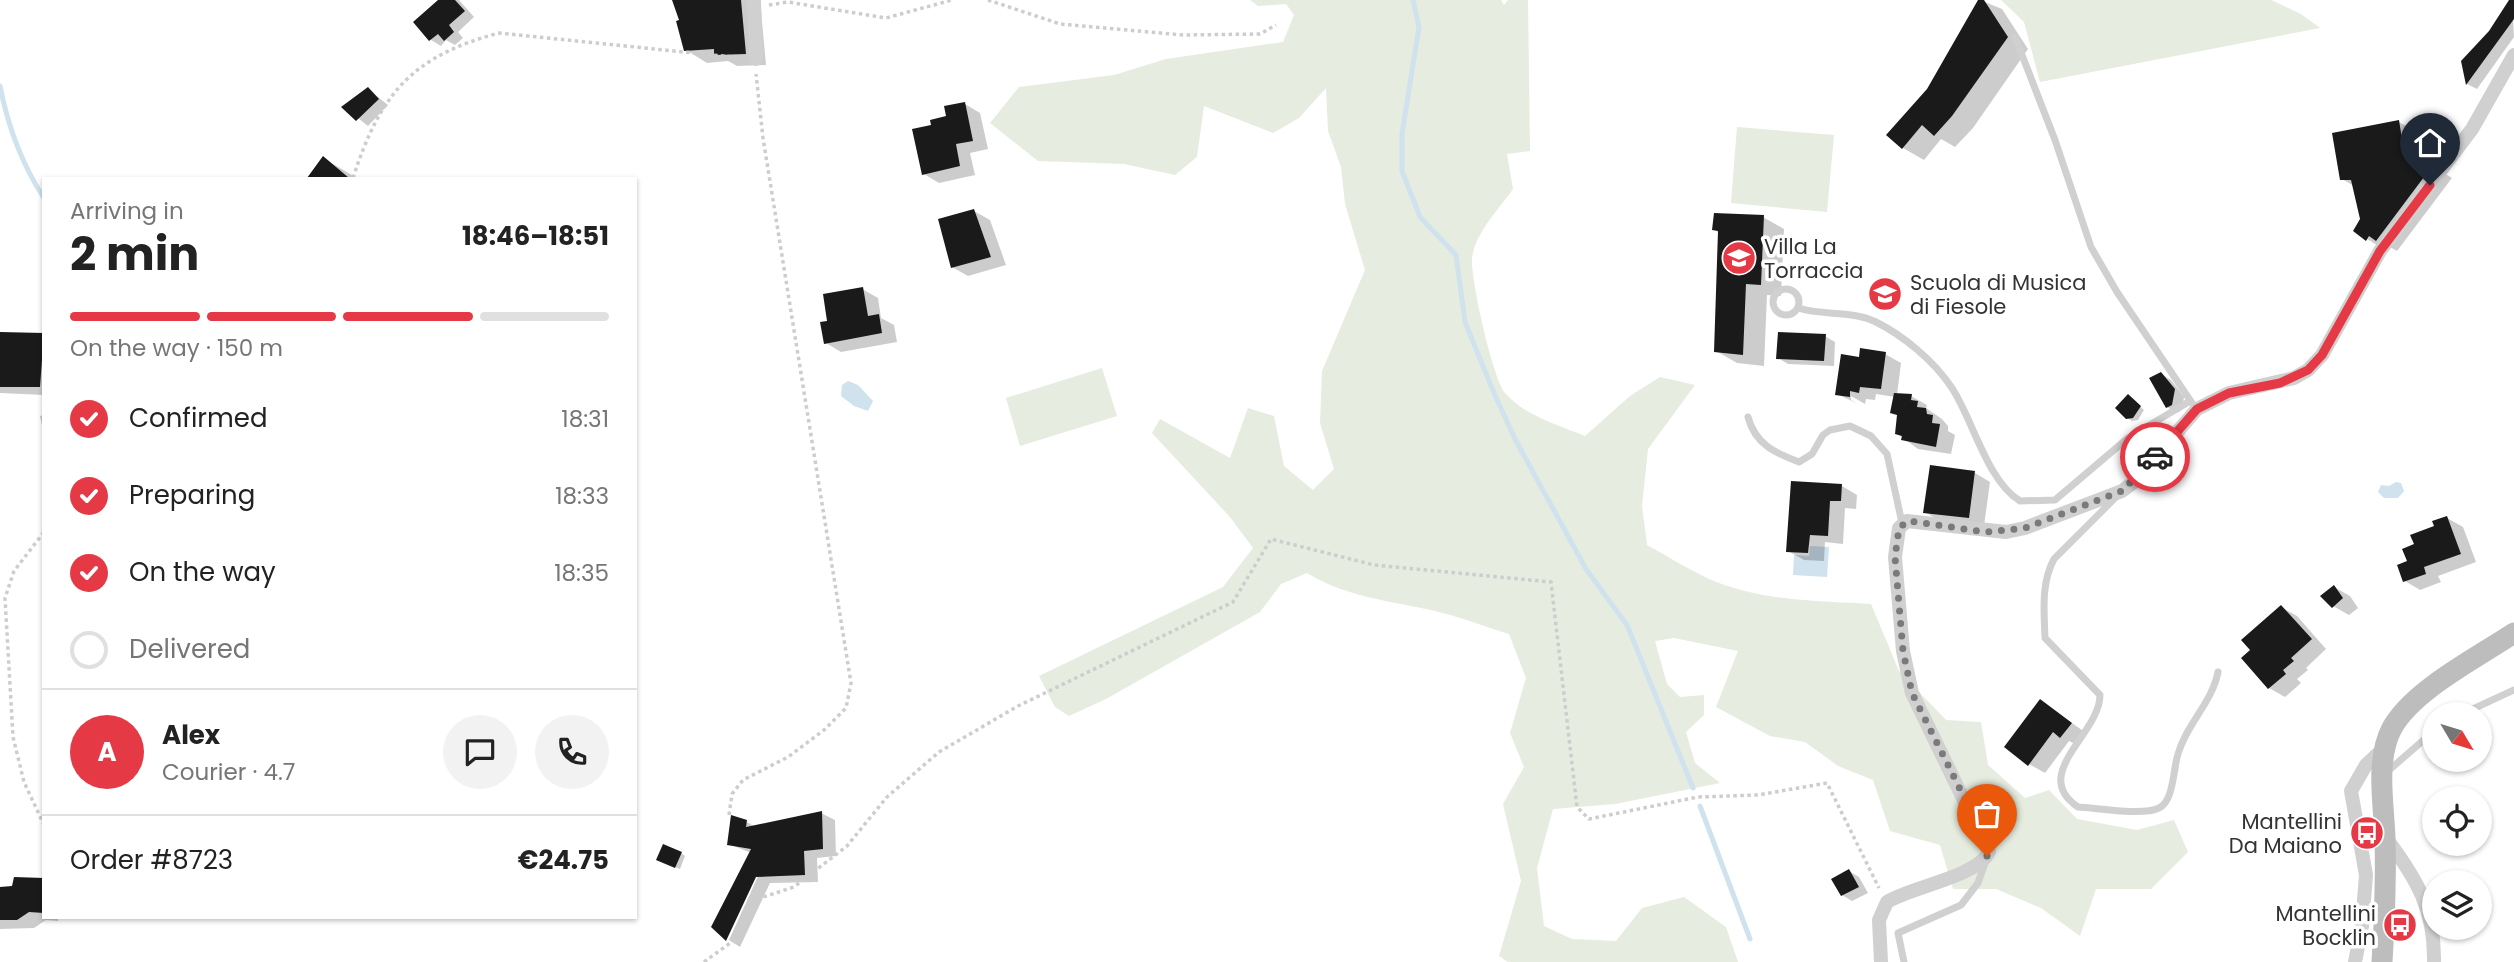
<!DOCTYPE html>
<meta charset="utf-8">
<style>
:root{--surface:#fff;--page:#f2f2f2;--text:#222;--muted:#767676;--line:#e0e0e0;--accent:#e63946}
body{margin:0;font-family:Poppins,sans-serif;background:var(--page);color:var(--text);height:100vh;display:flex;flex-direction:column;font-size:26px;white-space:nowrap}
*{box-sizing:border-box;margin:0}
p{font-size:23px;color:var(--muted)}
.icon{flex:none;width:38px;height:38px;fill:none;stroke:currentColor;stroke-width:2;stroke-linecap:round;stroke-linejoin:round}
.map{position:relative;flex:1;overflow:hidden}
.side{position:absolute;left:42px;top:177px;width:595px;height:742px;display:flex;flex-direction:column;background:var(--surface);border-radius:0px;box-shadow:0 2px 5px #0004}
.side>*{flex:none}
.needle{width:46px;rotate:128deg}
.fabs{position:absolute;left:2422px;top:702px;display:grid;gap:14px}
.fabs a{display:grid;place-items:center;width:70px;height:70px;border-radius:50%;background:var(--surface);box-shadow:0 2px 5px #0004;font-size:35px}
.pin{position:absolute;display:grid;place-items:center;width:60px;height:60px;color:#fff;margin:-72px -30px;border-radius:50% 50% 50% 0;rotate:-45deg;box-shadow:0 0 7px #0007}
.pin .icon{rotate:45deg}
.courier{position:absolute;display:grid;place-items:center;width:70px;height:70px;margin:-35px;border:5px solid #e63946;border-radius:50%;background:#fff;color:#222;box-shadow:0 2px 9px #0007}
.summary em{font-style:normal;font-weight:700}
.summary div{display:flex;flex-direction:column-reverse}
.summary{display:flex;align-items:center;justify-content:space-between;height:119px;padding:0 28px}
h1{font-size:46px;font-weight:700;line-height:52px}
.bar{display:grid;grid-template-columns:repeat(4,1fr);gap:10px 7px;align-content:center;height:84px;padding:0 28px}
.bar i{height:9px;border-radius:5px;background:var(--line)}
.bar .active{background:var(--accent)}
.bar p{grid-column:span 4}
.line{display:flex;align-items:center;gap:18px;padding:0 28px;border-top:2px solid var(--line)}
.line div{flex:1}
.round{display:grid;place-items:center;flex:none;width:74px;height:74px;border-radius:37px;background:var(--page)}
ol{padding:0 28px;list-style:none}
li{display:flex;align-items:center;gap:21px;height:77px}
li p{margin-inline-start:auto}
li .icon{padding:7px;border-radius:50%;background:var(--accent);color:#fff;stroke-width:4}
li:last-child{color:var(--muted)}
li i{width:38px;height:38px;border:4px solid var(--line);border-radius:50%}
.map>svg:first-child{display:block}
.green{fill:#e6ecdf}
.water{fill:#cfe2ee}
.shadow{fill:#0003}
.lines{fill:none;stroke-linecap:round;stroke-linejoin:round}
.stream{stroke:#cfe2ee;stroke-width:5}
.building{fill:#1a1a1a}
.path{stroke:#cdcdcd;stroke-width:3.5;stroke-dasharray:3.5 3.5;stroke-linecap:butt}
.service{stroke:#d0d0d0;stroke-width:7}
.minor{stroke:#d0d0d0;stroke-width:14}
.secondary{stroke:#bdbdbd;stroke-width:21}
.done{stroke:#7a7a7a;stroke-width:7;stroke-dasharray:0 12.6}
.route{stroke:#e63946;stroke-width:9}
.labels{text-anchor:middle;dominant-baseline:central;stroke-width:7;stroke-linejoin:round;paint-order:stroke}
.poi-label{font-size:21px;fill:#333;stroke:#fff;text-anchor:start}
</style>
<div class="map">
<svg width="2514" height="962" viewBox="0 0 2514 962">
<rect width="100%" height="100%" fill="#fff"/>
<!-- green -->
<path class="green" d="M1250,0H1501L1504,5L1508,0H1528L1530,151L1507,154L1513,189C1500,208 1475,233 1472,258C1470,277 1493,379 1505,393C1524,415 1558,425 1585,436L1630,396L1660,377L1695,385L1648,449L1642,506L1647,545C1667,556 1688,569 1709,579C1759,601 1817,601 1871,604L1899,671L1946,720L1981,722L1988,765L2025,798L2049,790L2077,819L2137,830L2174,820L2188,852L2151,889H2096L2080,936L2041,908L1996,889H1953L1940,845L1890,831L1873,780L1838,766L1805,742L1770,736L1716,707L1738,651L1674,638L1655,641L1667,684L1680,697L1704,695V715L1686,732L1695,763L1720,783L1615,804L1553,809L1537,868L1544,926L1572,939L1616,941L1642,908L1684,897L1726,927L1738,962H1508L1499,956L1521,881L1503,804L1524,767L1510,733L1526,678L1509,634C1489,628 1468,620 1447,614C1399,601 1351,600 1307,573L1281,584L1260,612L1106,699L1069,716L1055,707L1039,676L1223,587L1253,548L1230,517L1152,433L1160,419L1230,458L1248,408L1274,416L1284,466L1313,490L1334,469L1320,423L1322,371L1365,270L1345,204L1341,167L1328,131L1326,88L1299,118L1273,133L1204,106L1197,157L1175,175L1124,164L1038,161L990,123L1019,87L1114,75L1166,59L1283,42L1294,15L1286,4L1258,6Z
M2001,0H2271L2301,14L2320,28L2040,82L2024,22Z
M1737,127L1834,135L1827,212L1731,203Z
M1102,368L1117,416L1020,446L1006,398Z"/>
<!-- water -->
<path class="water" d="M848,381L858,385L873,401L868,411L854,406L841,396L842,385Z
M2396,482L2401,483L2404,491L2398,498H2384L2378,492L2381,485L2389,486Z
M1810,546L1829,547L1827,577L1793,575L1794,555L1809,556Z"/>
<!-- shadow -->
<path class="shadow" d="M441,0H459L474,17L458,32L463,38L455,45L446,40L441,46L431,40Z
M674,0H760L766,65L737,66L728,61L707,63L686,50L682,21Z
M1980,0L2002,9L2028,49L1973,128L1955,147L1941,139L1924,160L1903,148L1929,90Z
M2512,0L2514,37L2477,89L2467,84L2463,61L2491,32Z
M368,89L388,105L368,126L344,107Z
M965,104L980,113L988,149L970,153L975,175L939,183L924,174L933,127Z
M2399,122L2420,134L2424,160L2452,178L2397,251L2390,247L2387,251L2367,239L2354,186L2342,179Z
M324,159L340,168L357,178H309Z
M974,211L990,220L1006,265L968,276L952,267Z
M1763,217L1784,229L1781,296L1767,295L1764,366L1737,363L1716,351L1719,233L1714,229Z
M862,289L878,298L881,318L894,325L897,342L841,352L826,343Z
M0,333L44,335V395L0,393Z
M1825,336L1835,342L1834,366L1788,364L1778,358Z
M1885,354L1901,363L1897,395L1911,396L1927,405L1926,408L1942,419L1948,426V431L1955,435L1951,454L1918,449L1896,433L1899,416L1892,412L1895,397L1876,394L1875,400L1866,399L1865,404L1851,396V400L1858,404L1837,394L1860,359Z
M2161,374L2171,380L2184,397L2182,410L2177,413L2167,407Z
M2132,399L2144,410L2138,420L2132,421L2127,418Z
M44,415V435L40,416Z
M1975,473L1990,482L1984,526L1940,521L1925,512Z
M1842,486L1857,495L1856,509L1845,508L1843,544L1825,542L1824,561L1804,560L1788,551Z
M2447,518L2463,527L2476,562L2438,576L2441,582L2420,590L2405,581L2409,562L2416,545Z
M2334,587L2350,596L2358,608L2349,615L2333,606Z
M2281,607L2297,616L2326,649L2306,668L2308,670L2297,679L2301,683L2285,697L2269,688L2252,650Z
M2041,701L2086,733L2077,745L2069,741L2045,773L2029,764Z
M821,813L835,820L836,856L817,858L818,882L770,883L740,947L729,940L760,872L751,853L729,844L747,822L755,827Z
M681,853L685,856L680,869L663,862Z
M1849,871L1859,877L1868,893L1852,901L1842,895Z
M44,880V917H58V921L46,920L34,928L0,929V889Z"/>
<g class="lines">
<!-- stream -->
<path class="stream" d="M1413,0L1419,27L1402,134V171L1420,217L1456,255L1465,322L1494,393L1515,439L1586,569L1627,625L1693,788
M0,86C8,127 21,163 44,198
M1700,806L1750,939"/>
</g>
<!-- building -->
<path class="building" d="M438,0H455L465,11L449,25L454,32L444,41L438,34L429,41L413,22Z
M672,0H741L746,54L714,55V49L684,51L676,21L679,20Z
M1978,0H1984L2008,37L1952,116L1934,136L1922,125L1902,149L1886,135L1927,89Z
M2509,0H2514V19L2466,85L2461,61L2489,31Z
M368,87L379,99L356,121L341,107Z
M965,102L973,141L956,144L960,166L922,175L912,129L931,125L930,120L946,116L944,106Z
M2399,120L2404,152L2419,155L2433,165L2376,241L2369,236L2366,241L2353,231L2360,219L2351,180H2340L2332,133Z
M323,156L349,178H307Z
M974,209L991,257L951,268L938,219Z
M1714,213L1764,215L1761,285L1746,284L1743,355L1714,352L1718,231L1712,230Z
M863,287L868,316L879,314L882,333L824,344L820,322L827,321L823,294Z
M0,332L44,333L40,387H0Z
M1778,332L1826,334L1824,361L1776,359Z
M1860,348L1886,352L1881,389L1860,387L1859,393L1850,391V397L1835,395L1841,354L1859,357Z
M2161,372L2175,389L2172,405L2166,408L2149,378Z
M1894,393L1912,394L1911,400L1918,401L1917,407L1926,408L1927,414L1933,415L1932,423L1940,424L1936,447L1901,440L1902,436L1895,434L1897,415L1890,413Z
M2128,394L2141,406L2133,418L2126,419L2115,408Z
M1930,465L1975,471L1969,518L1923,513Z
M1791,481L1842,484L1841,501H1830L1828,536L1810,535L1808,553L1786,552Z
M2447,516L2461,554L2424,567L2426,574L2403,582L2397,565L2407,561L2402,549L2414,544L2410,535L2434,526L2432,521Z
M2334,585L2343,598L2332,608L2320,596Z
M2281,605L2312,639L2291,658L2294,661L2283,670L2286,674L2268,689L2241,658L2250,650L2241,640Z
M2040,699L2072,723L2060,738L2053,732L2028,766L2004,747Z
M822,811L823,849L804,851L805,875L756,877L726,941L711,927L751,849L727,845L731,815L747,820L746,827Z
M663,844L682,852L675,868L656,860Z
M1849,869L1859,887L1841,896L1831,879Z
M14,877L44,878V913L29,912L17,920H0V887L12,886Z"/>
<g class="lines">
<!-- path -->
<path class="path" d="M988,0L1060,24L1183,35L1260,34L1276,25
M769,5L788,2L886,18L952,0
M353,178C380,94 412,56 499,33L742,58
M44,532L14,571L5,598L13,737L24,782L44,825
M729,815L732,794L743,780L788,757L824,730L846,708L851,683L763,138L756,74
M0,923L23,924L44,915
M704,962L733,941L757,899L794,887L847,846L887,797L939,752L1018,706L1233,602L1271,539L1374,565L1551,582L1577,807L1589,819L1698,797L1758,795L1827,783L1879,888"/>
<!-- service -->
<path class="service" d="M2015,37L2055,140L2091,247L2117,292L2192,403
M1773 302a13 13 0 1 1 26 0a13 13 0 1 1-26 0Z
M1798,308C1823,316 1852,310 1876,322C1904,336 1934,361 1952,388C1973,420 1987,481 2020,501L2055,500L2128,438L2190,401
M1748,417C1755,444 1775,453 1799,462L1812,454L1823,435L1830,430L1850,426L1871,436L1887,454L1902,523
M2114,499L2054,559C2041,583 2044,611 2045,638L2100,695C2100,734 2029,774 2078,807C2098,808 2142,816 2159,808C2174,801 2173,769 2178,754C2187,723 2212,703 2218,672
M2462,714L2514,690
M2388,771L2434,731
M1904,962L1898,933L1961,905L1978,883L1986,860"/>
<!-- minor -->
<path class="minor" d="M754,0L756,59
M2386,838C2417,879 2435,910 2434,962
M1881,962L1879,920L1887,902C1910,887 1977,877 1989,852L1912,693L1903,651L1895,557L1899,528L1907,521L2006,532L2025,528L2122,491L2134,482L2197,409L2229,393L2294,378L2308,370L2322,355L2380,251L2472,129L2514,55
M2355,962L2362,926L2366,875L2351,791L2366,765L2385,747"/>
<!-- secondary -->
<path class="secondary" d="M2382,962C2385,921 2386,880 2385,839C2384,804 2375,760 2392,728C2413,690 2478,657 2514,633"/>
</g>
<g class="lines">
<!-- done -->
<path class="done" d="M1987,856L1989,847L1912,693L1903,651L1895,557L1899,528L1908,521L1986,532L2025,528L2122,491L2155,457"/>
<!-- route -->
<path class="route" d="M2155,457L2197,409L2229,393L2280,383L2308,370L2322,355L2380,251L2430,185"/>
</g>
<!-- icons -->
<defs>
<g id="university-disc" transform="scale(1.75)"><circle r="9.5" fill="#e63946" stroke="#fff"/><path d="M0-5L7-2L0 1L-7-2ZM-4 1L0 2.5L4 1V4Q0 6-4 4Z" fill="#fff"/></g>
<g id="school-disc" transform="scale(1.75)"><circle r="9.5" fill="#e63946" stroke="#fff"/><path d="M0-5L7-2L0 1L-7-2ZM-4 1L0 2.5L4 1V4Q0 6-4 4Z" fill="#fff"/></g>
<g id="bus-disc" transform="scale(1.75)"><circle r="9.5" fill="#e63946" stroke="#fff"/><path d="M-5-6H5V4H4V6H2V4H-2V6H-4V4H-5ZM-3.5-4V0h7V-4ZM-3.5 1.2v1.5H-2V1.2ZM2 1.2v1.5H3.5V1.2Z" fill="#fff"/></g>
</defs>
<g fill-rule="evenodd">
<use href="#university-disc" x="1739" y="258"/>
<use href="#school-disc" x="1885" y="294"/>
<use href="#bus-disc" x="2367" y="833"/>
<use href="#bus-disc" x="2400" y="925"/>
</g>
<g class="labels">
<!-- poi labels -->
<g class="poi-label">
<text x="1764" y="246">Villa La<tspan x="1764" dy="24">Torraccia</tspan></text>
<text x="1910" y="282">Scuola di Musica<tspan x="1910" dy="24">di Fiesole</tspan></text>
<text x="2342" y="821" text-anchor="end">Mantellini<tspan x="2342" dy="24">Da Maiano</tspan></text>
<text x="2376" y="913" text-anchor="end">Mantellini<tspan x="2376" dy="24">Bocklin</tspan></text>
</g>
</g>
</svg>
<div class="fabs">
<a><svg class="needle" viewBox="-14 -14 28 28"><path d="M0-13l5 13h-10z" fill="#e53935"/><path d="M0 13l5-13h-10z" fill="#767676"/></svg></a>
<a><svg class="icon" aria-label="locate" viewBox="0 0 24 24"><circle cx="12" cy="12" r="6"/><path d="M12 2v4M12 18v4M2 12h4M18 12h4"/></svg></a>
<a><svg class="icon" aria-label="layers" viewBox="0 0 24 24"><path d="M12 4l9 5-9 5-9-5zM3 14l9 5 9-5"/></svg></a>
</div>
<div class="pin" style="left:1987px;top:856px;background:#ea580c"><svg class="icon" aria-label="bag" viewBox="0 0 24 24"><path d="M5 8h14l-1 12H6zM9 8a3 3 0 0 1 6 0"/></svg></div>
<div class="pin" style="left:2430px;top:185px;background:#1f2937"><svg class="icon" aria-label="home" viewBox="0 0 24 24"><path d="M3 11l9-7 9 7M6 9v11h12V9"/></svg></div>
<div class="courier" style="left:2155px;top:457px"><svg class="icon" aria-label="car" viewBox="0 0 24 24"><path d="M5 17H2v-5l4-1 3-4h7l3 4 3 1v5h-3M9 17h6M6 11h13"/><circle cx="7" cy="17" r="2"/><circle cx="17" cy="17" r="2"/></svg></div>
<section class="side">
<div class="summary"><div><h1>2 min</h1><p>Arriving in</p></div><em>18:46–18:51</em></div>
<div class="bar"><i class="active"></i><i class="active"></i><i class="active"></i><i></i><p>On the way · 150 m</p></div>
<ol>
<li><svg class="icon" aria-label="check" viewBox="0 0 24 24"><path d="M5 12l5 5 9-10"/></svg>Confirmed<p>18:31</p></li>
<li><svg class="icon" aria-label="check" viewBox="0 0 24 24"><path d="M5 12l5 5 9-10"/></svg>Preparing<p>18:33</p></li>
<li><svg class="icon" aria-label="check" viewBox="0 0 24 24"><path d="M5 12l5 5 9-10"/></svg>On the way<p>18:35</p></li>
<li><i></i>Delivered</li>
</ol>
<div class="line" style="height:126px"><b class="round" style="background:var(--accent);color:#fff">A</b><div><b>Alex</b><p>Courier · 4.7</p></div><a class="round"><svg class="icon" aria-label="chat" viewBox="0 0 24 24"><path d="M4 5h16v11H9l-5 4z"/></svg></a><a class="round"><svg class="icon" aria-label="phone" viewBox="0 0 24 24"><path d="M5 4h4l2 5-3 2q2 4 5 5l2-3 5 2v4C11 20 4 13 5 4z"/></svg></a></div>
<div class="line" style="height:91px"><div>Order #8723</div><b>€24.75</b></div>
</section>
</div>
